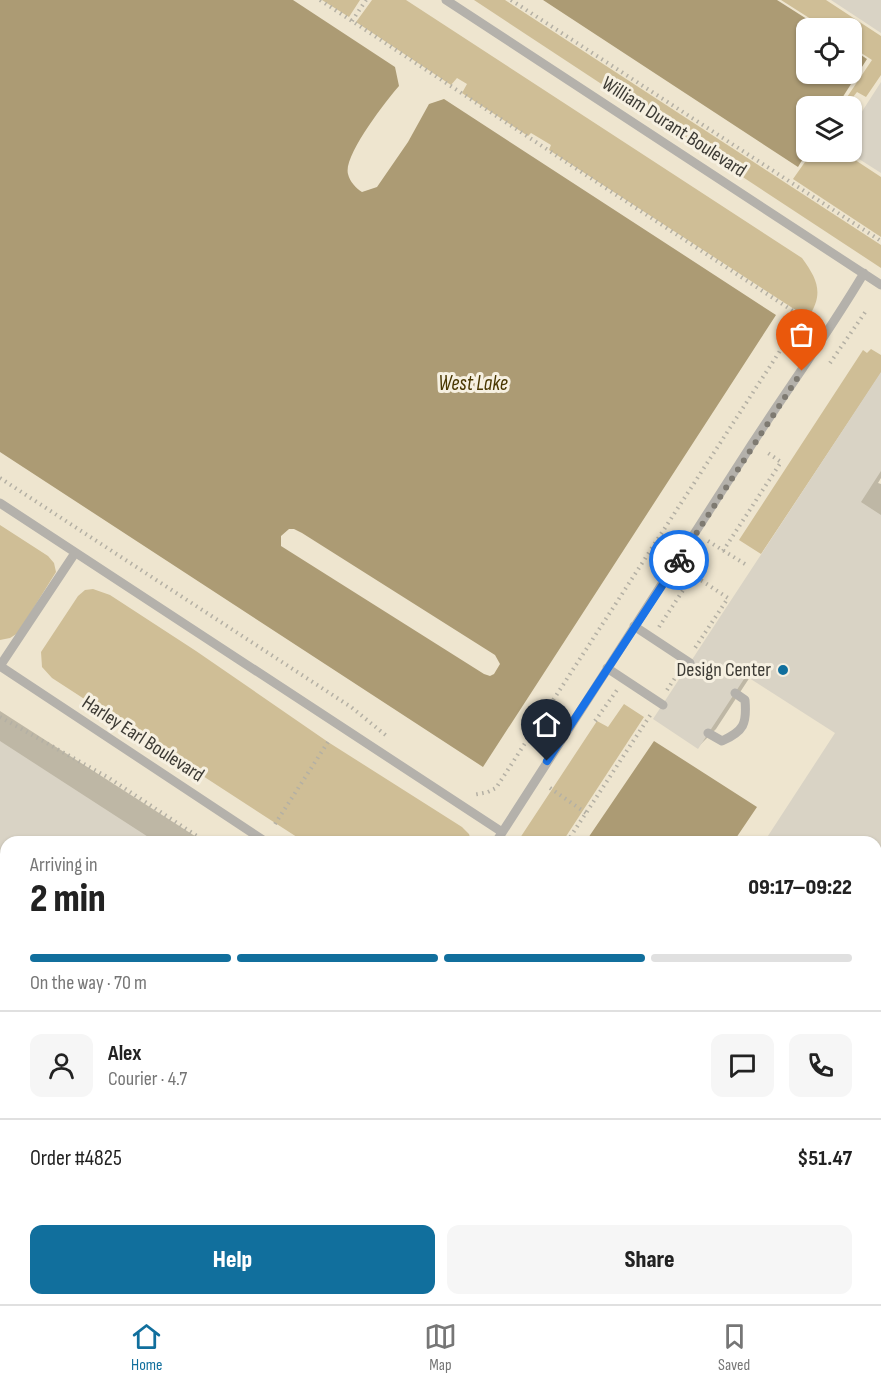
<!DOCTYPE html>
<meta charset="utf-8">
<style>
:root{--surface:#fff;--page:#f6f6f6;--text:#222;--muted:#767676;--line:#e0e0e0;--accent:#116f9d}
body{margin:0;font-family:"Sofia Sans Condensed",sans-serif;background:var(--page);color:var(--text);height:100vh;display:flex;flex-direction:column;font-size:22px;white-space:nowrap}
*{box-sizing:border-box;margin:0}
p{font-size:20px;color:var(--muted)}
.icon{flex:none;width:33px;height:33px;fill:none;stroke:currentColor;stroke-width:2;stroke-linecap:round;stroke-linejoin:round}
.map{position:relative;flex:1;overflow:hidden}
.details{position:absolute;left:0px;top:836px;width:882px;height:470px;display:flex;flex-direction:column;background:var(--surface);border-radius:18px 18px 0 0;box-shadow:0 2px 4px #0004}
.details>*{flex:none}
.fabs{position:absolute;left:796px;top:18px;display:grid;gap:12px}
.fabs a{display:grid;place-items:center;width:66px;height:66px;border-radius:12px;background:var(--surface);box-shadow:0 2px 4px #0004;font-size:30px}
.pin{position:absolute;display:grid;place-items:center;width:51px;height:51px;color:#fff;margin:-62px -26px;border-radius:50% 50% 50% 0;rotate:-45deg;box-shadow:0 0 6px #0007}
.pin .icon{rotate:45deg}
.courier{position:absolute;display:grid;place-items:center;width:60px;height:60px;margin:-30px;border:4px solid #1a73e8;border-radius:50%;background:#fff;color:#222;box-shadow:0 2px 8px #0007}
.head em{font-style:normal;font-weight:800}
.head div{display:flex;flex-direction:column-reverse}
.head{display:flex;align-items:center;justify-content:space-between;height:102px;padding:0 30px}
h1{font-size:39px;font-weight:800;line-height:45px}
.bar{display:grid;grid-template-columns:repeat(4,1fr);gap:9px 6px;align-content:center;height:72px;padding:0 30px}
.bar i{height:8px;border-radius:4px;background:var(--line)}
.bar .selected{background:var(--accent)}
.bar p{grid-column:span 4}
.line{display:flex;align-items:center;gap:15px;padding:0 30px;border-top:2px solid var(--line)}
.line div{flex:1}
.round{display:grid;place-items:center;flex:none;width:63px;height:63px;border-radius:12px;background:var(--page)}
.primary-button{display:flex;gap:12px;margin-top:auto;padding:12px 30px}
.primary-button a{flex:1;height:69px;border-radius:12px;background:var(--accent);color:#fff;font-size:24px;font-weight:800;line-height:69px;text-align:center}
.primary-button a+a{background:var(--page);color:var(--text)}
.tabs{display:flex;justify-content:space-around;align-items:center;height:84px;border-top:2px solid var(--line);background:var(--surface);font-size:16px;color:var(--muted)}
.tabs a{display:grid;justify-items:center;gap:3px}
.tabs .selected{color:var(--accent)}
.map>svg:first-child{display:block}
.built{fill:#eee5cf;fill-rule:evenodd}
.green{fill:#cfbe96}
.water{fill:#ac9b74;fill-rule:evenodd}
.shadow{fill:#0003}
.building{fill:#d9d3c5}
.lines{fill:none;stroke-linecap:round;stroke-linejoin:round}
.path{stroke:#b4b0a4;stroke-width:4;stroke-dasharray:1.5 4.5;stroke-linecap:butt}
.lane{stroke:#b4b1ab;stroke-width:9}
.done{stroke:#7e7a71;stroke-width:6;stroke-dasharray:0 10.8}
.route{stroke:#1a73e8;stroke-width:8}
.poi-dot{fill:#116f9d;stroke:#f6f0e1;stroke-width:2}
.labels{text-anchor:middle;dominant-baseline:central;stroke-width:6;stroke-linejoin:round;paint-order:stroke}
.street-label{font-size:20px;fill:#3d3b35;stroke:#f6f0e1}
.poi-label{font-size:20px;fill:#3d3b35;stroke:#f6f0e1;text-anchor:end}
.water-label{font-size:21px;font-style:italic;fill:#493701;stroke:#f6f0e1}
</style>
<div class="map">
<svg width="881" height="1304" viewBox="0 0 881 1304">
<rect width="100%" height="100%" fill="#f6f0e1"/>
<!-- built -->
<path class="built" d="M0,0H881V1304H0ZM807,28H852V74H807ZM807,106H852V152H807ZM6,842H876V1299H6Z"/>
<!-- green -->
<path class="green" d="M322,0H360L349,17Z
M372,0H406L802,258C818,280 824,294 808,318L549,150L551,145L531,133L528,136L462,93L467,84L457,78L451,85L356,22Z
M474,0H505L881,245V268Z
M781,0H826L881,36V75L866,97L857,92L846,106H841L872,60L852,47V28H825Z
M812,152H833L837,154L839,152H843L881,177V237L793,179Z
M871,349L881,355V373L761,554L739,540L863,350L867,353Z
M0,525L48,556L54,563L56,572L18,633L10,638L0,640Z
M93,589L110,595L196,651L328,742L462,827L469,834L471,841H303L52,678L42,667L41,652L78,596L85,590Z
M624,704L644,717L563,841H518L597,721L608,727Z
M881,953V1016L876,1024V961Z
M881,1045V1125L876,1133V1052Z
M0,1206L6,1210V1299H139L147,1304H0Z"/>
<!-- water -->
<path class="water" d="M0,0H293L395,67L399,86C386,101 343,156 348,174C350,182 356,188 362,192L377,187L408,142L429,104L444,99L776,315L483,767L0,452ZM289,529H294L302,533L495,655L500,664L494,674L490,676L484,674L281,546V536Z
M543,0H777L821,28H807V74H852V49L867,59L837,106H807V152L798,167Z
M654,741L757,807L734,841H586Z"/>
<!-- shadow -->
<path class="shadow" d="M881,374V478L878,483L881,484V961L876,968V842L837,733L750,677L716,729L698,747Z
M0,711L198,838L196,842H6V1136L0,1132Z
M876,1285L881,1289V1304H710L714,1299H876Z
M255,1299H524L532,1304H262Z"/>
<!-- building -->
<path class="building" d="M831,0H881V33Z
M881,82V173L848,152H852V127Z
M881,372V471L861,502L881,515V953L876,961V842H764L835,733L746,676L698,749L653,719Z
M0,741L156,842H6V1138L0,1134Z
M881,1127V1268L876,1265V1135Z
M252,1299H478L486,1304H260Z
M712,1299H851L858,1304H709Z"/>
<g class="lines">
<!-- path -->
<path class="path" d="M320,0L802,317L496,788L488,792L473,795
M511,0L881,241
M352,21L366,0
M830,363L866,311
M0,478L351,707L388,737
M708,541L745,564
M723,551L781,462L765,451
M659,627L693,575L728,598L693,651
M667,690L679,672
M0,717L109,778L206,842
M595,721L617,690
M550,788L586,813
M275,824L328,742
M567,842L651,714
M876,1036L881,1028
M0,1165L6,1168
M876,1285L881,1288
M207,1299L214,1304"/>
<!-- lane -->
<path class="lane" d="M446,0L881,285
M0,503L502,832
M634,626L690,663
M0,666L266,842
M0,666L75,553
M607,668L663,705
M708,733L722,741C744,731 747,724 745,700L735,693
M496,842C582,710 667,577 752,444C789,387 829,332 864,273
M0,1186L6,1190
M175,1299L182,1304"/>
</g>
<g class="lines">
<!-- done -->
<path class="done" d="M679,560L802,371"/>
<!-- route -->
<path class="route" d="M547,761L679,560"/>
</g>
<!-- markers -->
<circle class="poi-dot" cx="783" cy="670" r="6"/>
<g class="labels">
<!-- street labels -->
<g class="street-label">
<text transform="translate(674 127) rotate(33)">William Durant Boulevard</text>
<text transform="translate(143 739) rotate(33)">Harley Earl Boulevard</text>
</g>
<!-- poi labels -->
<g class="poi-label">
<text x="771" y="670">Design Center</text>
</g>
<!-- water labels -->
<g class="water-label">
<text x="473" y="383">West Lake</text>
</g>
</g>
</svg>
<div class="fabs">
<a><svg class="icon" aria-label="locate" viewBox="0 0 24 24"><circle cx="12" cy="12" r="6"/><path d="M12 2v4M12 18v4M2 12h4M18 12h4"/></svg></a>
<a><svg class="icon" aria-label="layers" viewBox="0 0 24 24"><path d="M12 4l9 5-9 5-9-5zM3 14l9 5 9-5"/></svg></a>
</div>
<div class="pin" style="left:802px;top:371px;background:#ea580c"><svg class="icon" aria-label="bag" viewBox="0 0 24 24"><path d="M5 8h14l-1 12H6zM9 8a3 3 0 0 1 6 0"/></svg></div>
<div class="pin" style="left:547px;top:761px;background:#1f2937"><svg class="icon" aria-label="home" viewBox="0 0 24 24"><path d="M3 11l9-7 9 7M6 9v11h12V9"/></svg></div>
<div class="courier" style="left:679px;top:560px"><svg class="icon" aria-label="bike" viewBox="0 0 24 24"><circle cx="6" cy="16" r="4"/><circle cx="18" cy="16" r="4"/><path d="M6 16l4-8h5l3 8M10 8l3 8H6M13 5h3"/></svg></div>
<section class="details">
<div class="head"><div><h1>2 min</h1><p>Arriving in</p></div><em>09:17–09:22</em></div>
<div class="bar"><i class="selected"></i><i class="selected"></i><i class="selected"></i><i></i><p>On the way · 70 m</p></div>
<div class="line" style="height:108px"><a class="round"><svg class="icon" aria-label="person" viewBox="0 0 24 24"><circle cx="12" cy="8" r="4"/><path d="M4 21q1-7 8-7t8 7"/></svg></a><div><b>Alex</b><p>Courier · 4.7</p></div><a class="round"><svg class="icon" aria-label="chat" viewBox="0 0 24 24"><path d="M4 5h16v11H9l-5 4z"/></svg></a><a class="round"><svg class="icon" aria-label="phone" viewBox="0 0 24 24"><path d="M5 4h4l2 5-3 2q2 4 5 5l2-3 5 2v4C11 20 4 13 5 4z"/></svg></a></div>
<div class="line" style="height:78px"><div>Order #4825</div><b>$51.47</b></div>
<div class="primary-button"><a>Help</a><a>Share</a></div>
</section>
</div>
<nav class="tabs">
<a class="selected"><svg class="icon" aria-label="home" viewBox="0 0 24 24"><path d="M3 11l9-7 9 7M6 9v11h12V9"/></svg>Home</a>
<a><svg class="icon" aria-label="map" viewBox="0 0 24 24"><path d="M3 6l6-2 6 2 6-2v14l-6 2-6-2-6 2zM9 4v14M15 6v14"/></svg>Map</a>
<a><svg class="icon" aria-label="saved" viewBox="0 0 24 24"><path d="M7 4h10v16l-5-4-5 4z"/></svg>Saved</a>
</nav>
